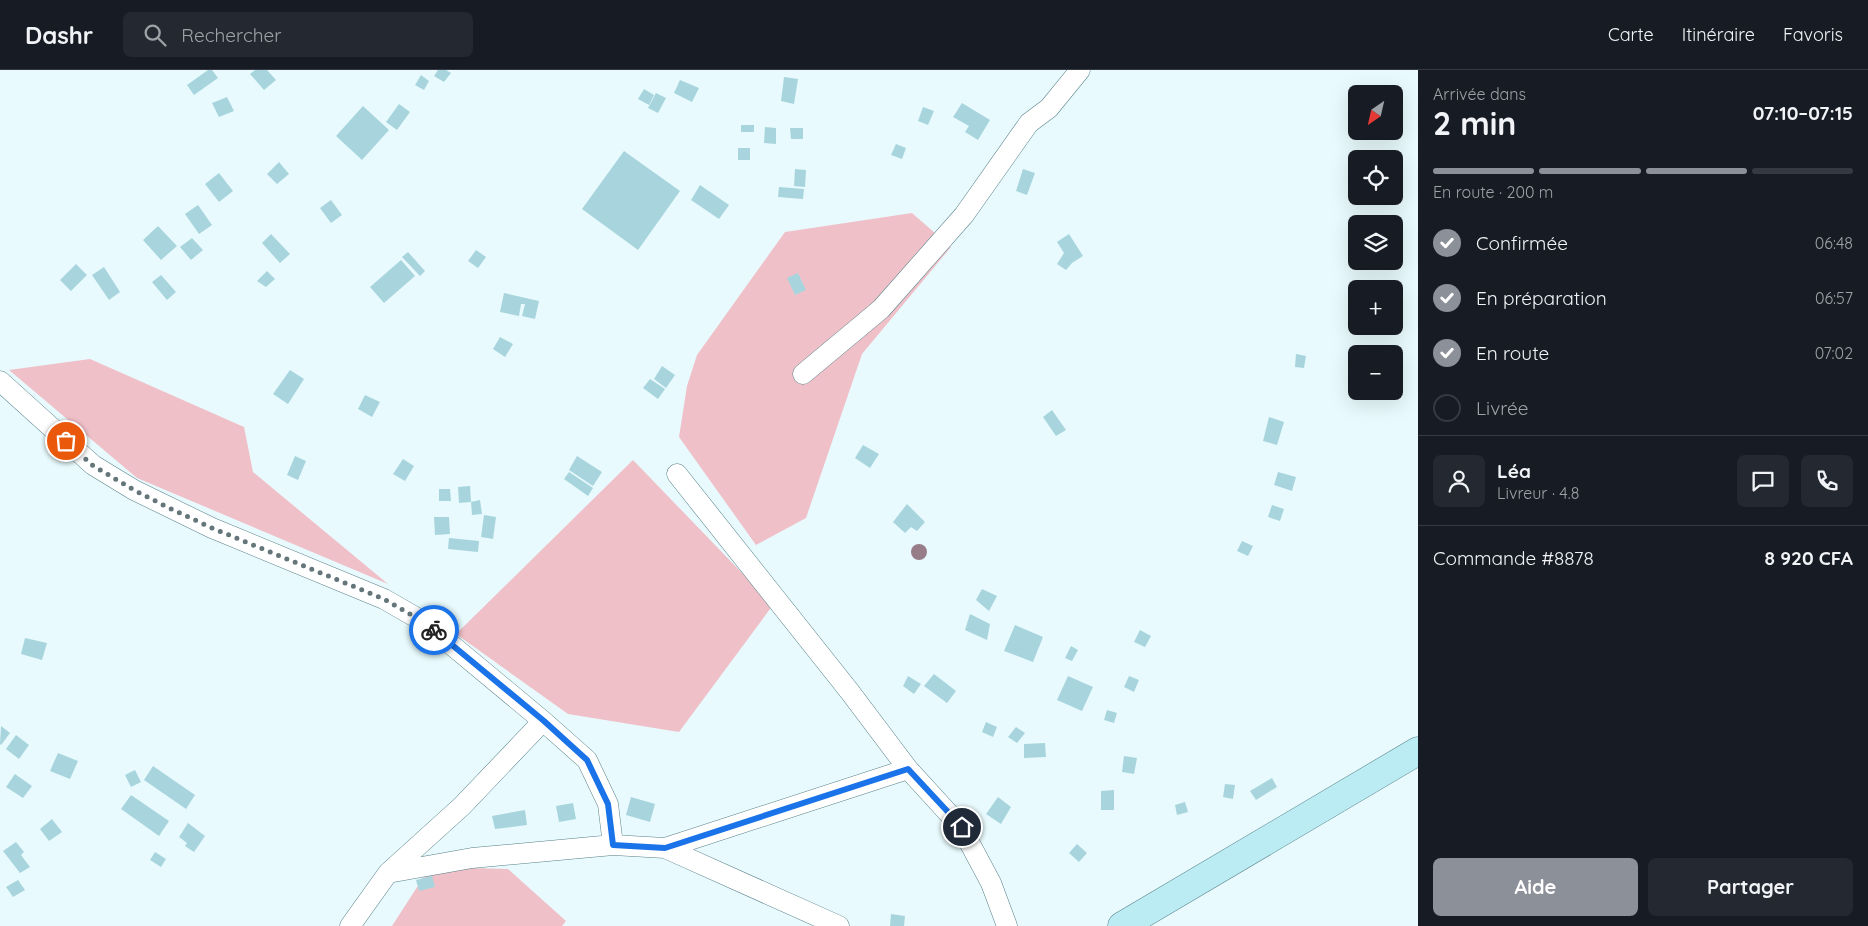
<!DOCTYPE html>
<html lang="fr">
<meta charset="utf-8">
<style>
:root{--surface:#171b24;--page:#242831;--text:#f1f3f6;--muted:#9ea1a6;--line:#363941;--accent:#8c9099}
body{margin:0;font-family:Quicksand,sans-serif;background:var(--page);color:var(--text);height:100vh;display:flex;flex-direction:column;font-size:19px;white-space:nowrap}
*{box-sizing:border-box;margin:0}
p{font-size:16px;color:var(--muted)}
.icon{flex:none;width:28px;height:28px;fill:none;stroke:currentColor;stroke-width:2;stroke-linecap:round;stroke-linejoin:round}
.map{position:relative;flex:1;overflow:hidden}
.panel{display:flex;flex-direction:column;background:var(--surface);width:450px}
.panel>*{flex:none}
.needle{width:32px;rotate:214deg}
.buttons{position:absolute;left:1348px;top:15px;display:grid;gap:10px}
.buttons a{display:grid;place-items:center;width:55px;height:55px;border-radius:8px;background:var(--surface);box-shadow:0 5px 20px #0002;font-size:25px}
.pin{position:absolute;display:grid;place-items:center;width:42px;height:42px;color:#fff;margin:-21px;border:2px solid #fff;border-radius:50%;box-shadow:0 1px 5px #0007}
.courier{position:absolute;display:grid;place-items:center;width:50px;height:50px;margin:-25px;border:4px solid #1a73e8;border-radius:50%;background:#fff;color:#222;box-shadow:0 1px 6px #0007}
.summary em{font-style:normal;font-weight:700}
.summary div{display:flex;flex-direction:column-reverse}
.summary{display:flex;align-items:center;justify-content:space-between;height:85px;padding:0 15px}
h1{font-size:32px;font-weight:700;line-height:38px}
.bar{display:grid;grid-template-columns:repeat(4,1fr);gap:8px 5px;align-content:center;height:60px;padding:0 15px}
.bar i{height:6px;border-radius:4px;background:var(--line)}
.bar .selected{background:var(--accent)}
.bar p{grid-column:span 4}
.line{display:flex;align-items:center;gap:12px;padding:0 15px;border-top:1px solid var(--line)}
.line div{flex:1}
.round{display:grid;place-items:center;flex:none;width:52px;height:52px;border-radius:8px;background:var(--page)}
ol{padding:0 15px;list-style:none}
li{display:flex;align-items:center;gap:15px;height:55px}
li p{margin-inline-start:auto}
li .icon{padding:5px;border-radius:50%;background:var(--accent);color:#fff;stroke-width:4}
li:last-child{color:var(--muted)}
li i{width:28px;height:28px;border:2px solid var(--line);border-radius:50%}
.button{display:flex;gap:10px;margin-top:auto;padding:10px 15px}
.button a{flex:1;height:58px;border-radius:8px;background:var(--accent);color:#fff;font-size:20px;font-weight:700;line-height:58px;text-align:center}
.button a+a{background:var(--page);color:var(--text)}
header{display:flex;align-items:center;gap:30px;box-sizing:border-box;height:70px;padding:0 25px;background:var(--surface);border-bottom:1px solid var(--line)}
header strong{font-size:24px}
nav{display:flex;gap:28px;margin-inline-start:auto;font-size:18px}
.search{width:350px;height:45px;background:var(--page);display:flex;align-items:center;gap:12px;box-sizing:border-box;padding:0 18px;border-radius:8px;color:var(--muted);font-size:19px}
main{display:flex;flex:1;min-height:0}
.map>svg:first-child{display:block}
.green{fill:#f0c0c8}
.building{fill:#a8d5dd}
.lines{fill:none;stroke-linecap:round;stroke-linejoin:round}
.street-casing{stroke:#578189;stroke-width:21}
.secondary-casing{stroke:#578189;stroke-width:29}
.street{stroke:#fff;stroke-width:20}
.secondary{stroke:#bcecf3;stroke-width:28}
.tree{fill:#977d88}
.done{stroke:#647679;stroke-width:5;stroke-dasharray:0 9}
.route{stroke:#1a73e8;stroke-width:6}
</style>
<header>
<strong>Dashr</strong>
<div class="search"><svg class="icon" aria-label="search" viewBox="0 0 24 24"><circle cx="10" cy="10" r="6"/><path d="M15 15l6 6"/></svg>Rechercher</div>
<nav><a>Carte</a><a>Itinéraire</a><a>Favoris</a></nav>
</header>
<main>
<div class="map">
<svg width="1418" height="856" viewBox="0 0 1418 856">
<rect width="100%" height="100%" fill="#e8fafd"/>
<!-- green -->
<path class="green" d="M912,143L951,177L862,284L806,448L756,475L679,367L687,316L697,285L785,162Z
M90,289L244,357L253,402L388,514L137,408L9,300Z
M633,390L773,535L679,662L568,644L456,564Z
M430,797L508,799L566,851L562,856H392Z"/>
<!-- building -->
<path class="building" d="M208,0H212L218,8L194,25L187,15Z
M255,0H267L276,10L264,20L250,4Z
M438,0H446L451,3L444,12L434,6Z
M421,5L429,11L424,20L415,15Z
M784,7L798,9L794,34L781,31Z
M680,10L699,18L692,32L674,23Z
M644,19L654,25L649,35L638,29Z
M656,23L666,28L658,43L648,38Z
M227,27L234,41L219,47L212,33Z
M962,33L990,50L978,70L965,62L969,56L953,47Z
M399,34L410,42L397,60L386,52Z
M363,36L389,60L362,90L336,66Z
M923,37L934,41L928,55L918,51Z
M741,55H754V62H741Z
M765,57L776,58V74L764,73Z
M790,58H803V69H791Z
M896,74L906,78L902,89L891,85Z
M738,78H750V90H738Z
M624,81L680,121L638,180L582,139Z
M279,92L289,104L277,114L267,104Z
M795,99L806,100L805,117L794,116Z
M1023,99L1035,103L1027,125L1016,121Z
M219,103L233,121L219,132L205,114Z
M700,115L729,135L719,149L691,130Z
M779,117L804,119L803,129L778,127Z
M331,130L342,145L331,153L320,138Z
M198,135L212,155L199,164L185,144Z
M158,156L177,176L161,190L143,170Z
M271,164L290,184L280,193L262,173Z
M1069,164L1083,186L1072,193L1066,200L1057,194L1064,183L1057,172Z
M192,168L203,180L191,190L180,177Z
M476,180L486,187L478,198L468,191Z
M408,182L425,201L420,206L402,187Z
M401,190L415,206L384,233L370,217Z
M76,194L87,205L71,221L60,210Z
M104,197L120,222L109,230L92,205Z
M267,201L275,209L266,217L257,211Z
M798,203L806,220L795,225L787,208Z
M161,205L176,222L167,230L152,212Z
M504,223L539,231L535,249L522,246L525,234H521L519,246L500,242Z
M500,267L513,274L505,287L493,279Z
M1296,284L1306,286L1304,298L1295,297Z
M662,296L675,305L666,318L654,309Z
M290,300L304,309L288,334L273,324Z
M650,309L665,319L658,329L643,318Z
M365,325L380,332L372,347L358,339Z
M1052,340L1066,360L1056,366L1043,347Z
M1269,347L1284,352L1277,375L1263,371Z
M863,375L879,384L870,398L855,388Z
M295,386L306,391L298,410L287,405Z
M577,386L602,402L593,416L569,400Z
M403,389L414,396L405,411L393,404Z
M569,402L593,418L588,426L564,409Z
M1278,402L1296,407L1292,421L1274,415Z
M470,416L471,432L459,433L458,417Z
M439,419H450L451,431H439Z
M480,430L482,444L472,445L471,432Z
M907,434L925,452L917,461L911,457L905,463L893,452Z
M1272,435L1284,439L1280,451L1268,447Z
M484,445L496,447L493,469L481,467Z
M434,447H449L450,464L435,465Z
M449,468L479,471L478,482L448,479Z
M1242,471L1253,476L1248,486L1237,481Z
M982,519L997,526L989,541L976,530Z
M970,544L990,554L987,570L965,560Z
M1015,555L1043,567L1033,592L1004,581Z
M1140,560L1151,566L1145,577L1134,572Z
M25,568L47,573L42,590L21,584Z
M1071,576L1078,580L1072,591L1065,588Z
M934,604L956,621L947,633L924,616Z
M908,606L921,614L914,624L903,616Z
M1068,606L1093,617L1082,641L1057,630Z
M1129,606L1139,610L1134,622L1124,617Z
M1107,640L1117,643L1114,653L1104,650Z
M986,652L997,657L993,667L982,662Z
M1,656L10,663L1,675L0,674Z
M1016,657L1025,663L1017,673L1008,667Z
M16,665L29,675L19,689L6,679Z
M1045,673L1046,687L1024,688V674Z
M58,683L78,691L70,709L50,701Z
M1124,686L1137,688L1134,704L1122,702Z
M153,696L195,725L186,739L144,710Z
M135,700L141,712L131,717L125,705Z
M15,704L32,716L23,728L6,717Z
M1272,708L1277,717L1256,730L1250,721Z
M1225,714L1235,715L1233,729L1223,727Z
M1114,720V740H1101V721Z
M131,725L169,751L159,766L121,739Z
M631,727L655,734L650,752L626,745Z
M998,727L1011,737L1001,754L986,744Z
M1185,732L1188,742L1177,745L1175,735Z
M573,733L576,749L559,752L556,736Z
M525,740L527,755L495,759L492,746Z
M52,749L62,762L49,771L40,759Z
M188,753L205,766L194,782L185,776L187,773L179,767Z
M16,772L24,782L21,785L30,797L20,803L3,781Z
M1077,774L1087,783L1079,792L1069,783Z
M155,782L166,789L161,797L150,790Z
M432,806L435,817L419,821L416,810Z
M18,810L25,820L13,827L6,817Z
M891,844L905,846L904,856H890Z"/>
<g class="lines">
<!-- street casing -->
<g class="street-casing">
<path id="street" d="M803,304L881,239L964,145L1029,53L1049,38L1080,0
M0,311L93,395L134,420L212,458L384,529L424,552L543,651L587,690L608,734L613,775
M677,404L850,622L908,699L961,757L991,813L1007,856
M665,778L908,699
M388,803L472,788L613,775L665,778L839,856
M350,856L388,803L462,736L543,651"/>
</g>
<!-- secondary casing -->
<g class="secondary-casing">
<path id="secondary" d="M1122,856L1418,681"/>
</g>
<!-- street -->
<use href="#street" class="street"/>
<!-- secondary -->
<use href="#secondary" class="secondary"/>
</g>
<!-- trees -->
<circle class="tree" cx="919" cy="482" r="8"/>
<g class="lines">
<!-- done -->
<path class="done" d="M66,371L92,395L134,420L167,437L212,458L384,529L424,552L434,560"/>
<!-- route -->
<path class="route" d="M434,560L544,651L587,690L608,734L613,775L665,778L908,699L962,757"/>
</g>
</svg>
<div class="buttons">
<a><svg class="needle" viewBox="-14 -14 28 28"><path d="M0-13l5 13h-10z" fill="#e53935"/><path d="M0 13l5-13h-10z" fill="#9ea1a6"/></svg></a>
<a><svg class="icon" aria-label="locate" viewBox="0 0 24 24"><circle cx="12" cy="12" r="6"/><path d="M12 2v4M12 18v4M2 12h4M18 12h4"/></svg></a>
<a><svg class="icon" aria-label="layers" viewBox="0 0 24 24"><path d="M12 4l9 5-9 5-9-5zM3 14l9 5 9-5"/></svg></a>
<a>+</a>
<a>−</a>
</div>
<div class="pin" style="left:66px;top:371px;background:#ea580c"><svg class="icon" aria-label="bag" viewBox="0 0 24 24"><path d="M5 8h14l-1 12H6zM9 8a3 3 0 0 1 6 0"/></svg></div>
<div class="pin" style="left:962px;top:757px;background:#1f2937"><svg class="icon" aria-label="home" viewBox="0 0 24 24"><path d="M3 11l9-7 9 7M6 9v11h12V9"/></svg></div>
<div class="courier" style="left:434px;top:560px"><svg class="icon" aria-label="bike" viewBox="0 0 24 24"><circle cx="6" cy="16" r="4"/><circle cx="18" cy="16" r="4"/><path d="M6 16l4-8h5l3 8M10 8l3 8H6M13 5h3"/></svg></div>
</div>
<section class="panel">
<div class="summary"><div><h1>2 min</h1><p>Arrivée dans</p></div><em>07:10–07:15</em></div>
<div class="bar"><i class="selected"></i><i class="selected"></i><i class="selected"></i><i></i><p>En route · 200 m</p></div>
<ol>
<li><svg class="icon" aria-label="check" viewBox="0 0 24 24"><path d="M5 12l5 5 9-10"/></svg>Confirmée<p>06:48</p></li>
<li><svg class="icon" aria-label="check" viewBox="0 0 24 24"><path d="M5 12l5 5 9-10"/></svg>En préparation<p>06:57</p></li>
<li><svg class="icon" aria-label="check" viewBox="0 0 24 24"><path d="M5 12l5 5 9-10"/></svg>En route<p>07:02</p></li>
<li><i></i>Livrée</li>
</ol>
<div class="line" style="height:90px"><a class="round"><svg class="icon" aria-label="person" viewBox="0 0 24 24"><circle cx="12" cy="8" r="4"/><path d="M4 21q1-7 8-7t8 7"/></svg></a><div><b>Léa</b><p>Livreur · 4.8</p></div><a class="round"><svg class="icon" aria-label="chat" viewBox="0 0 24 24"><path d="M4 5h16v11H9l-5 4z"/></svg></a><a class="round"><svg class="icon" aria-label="phone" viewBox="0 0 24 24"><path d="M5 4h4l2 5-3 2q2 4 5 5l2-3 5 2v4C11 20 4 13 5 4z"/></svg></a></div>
<div class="line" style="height:65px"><div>Commande #8878</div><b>8 920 CFA</b></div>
<div class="button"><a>Aide</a><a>Partager</a></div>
</section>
</main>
